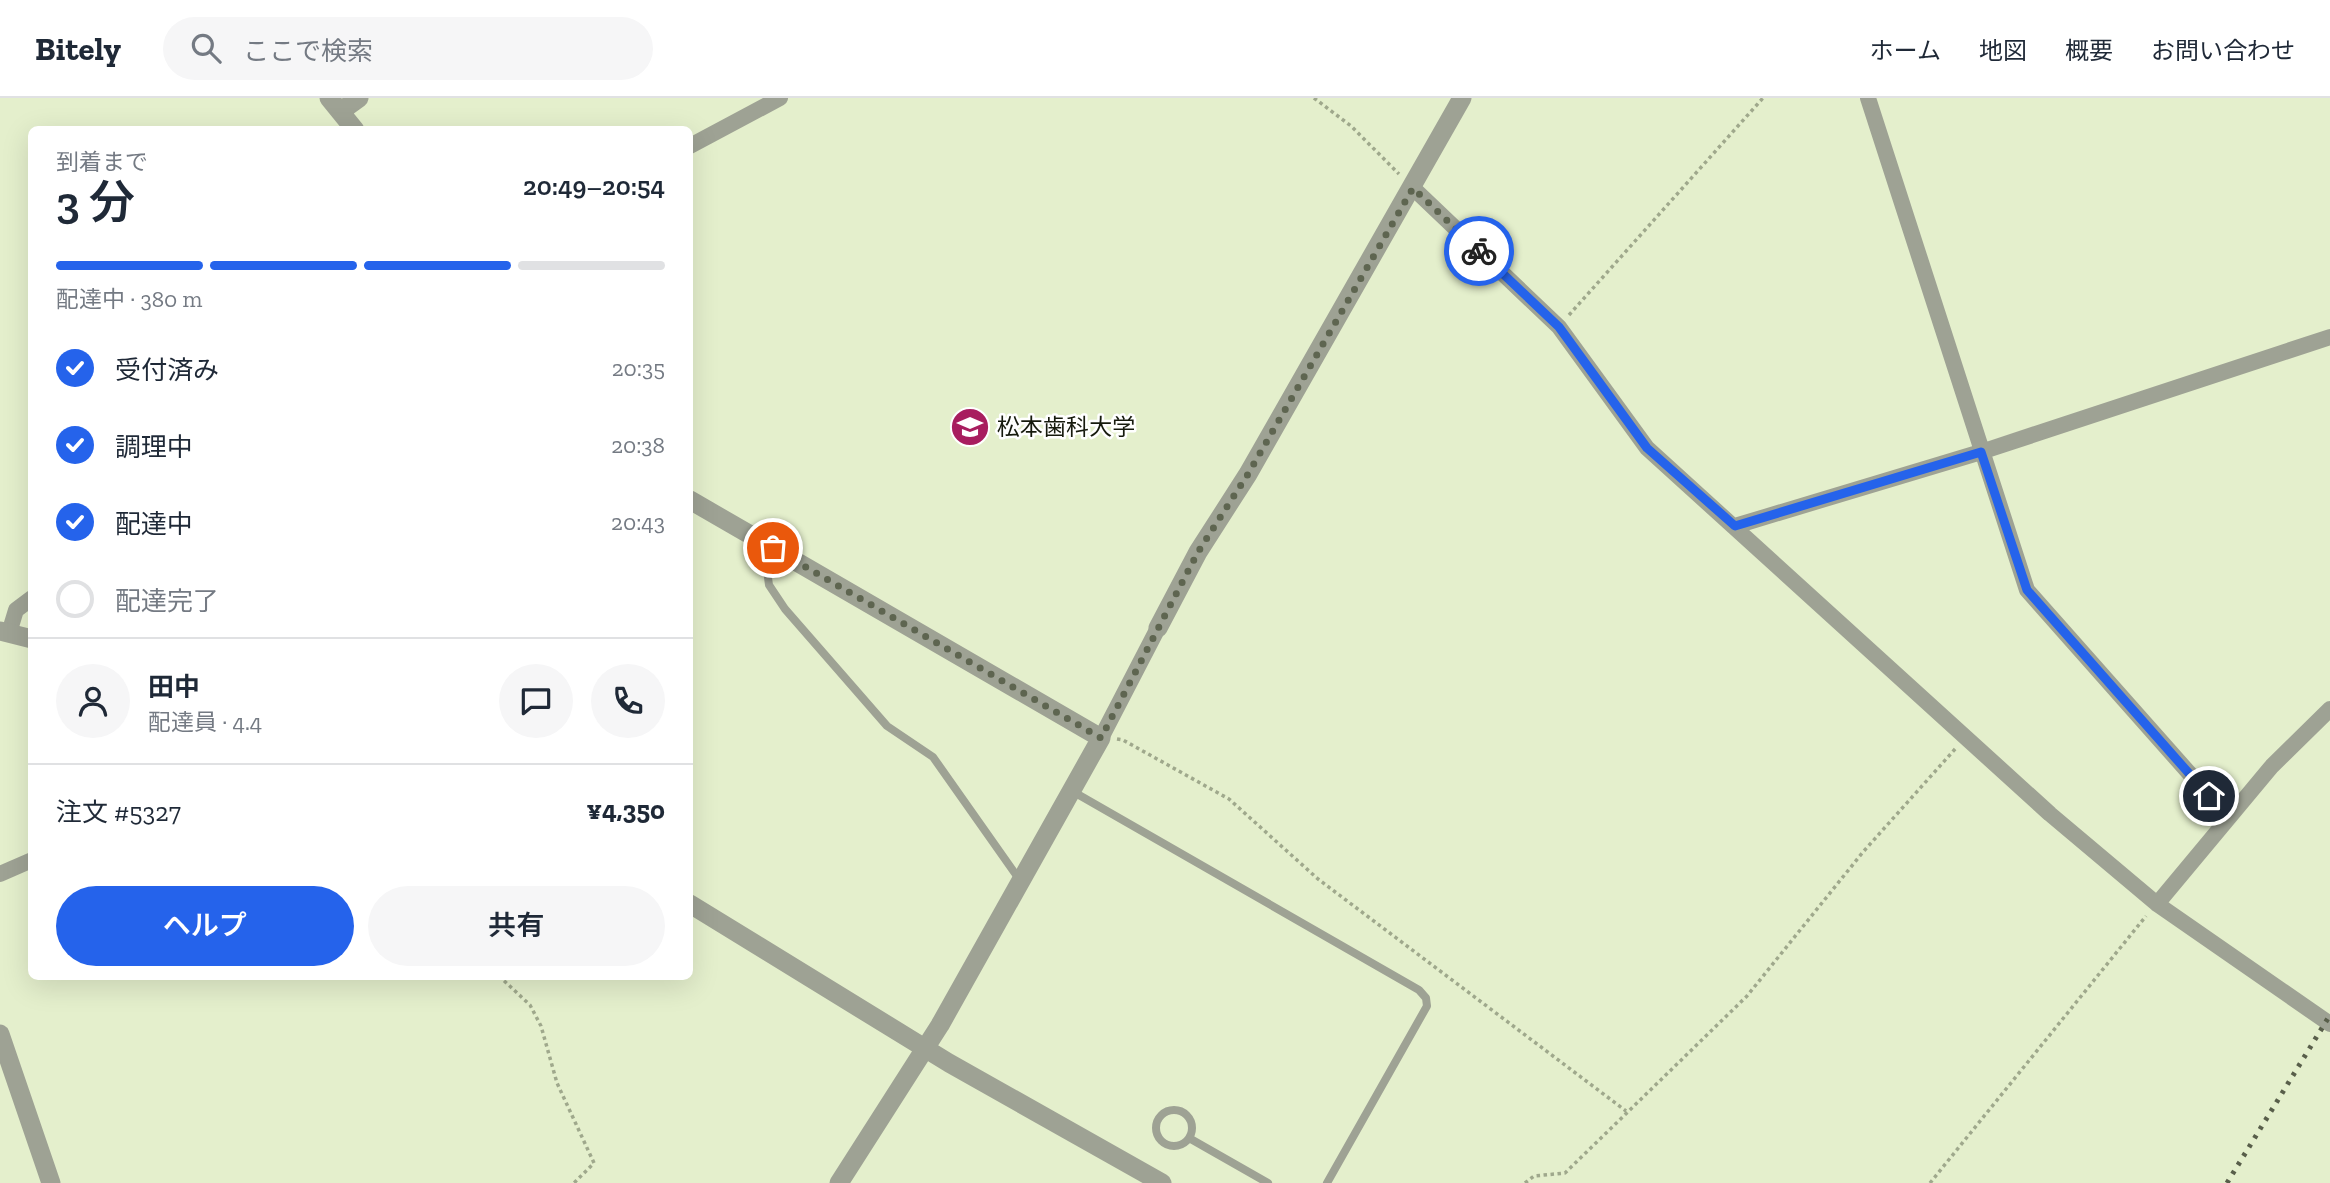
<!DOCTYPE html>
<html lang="ja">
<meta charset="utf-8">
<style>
:root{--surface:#fff;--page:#f6f6f7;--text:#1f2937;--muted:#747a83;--line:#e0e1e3;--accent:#2563eb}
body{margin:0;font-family:"Zilla Slab","Noto Sans JP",serif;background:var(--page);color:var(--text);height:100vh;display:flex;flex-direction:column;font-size:26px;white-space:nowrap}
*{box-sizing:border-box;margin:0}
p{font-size:23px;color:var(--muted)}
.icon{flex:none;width:38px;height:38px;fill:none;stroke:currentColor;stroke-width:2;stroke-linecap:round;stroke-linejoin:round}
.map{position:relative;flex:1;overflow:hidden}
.sheet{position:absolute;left:28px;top:28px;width:665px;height:854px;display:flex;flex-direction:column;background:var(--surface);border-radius:10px;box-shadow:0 7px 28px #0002}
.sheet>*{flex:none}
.pin{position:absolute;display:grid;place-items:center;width:60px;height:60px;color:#fff;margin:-30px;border:4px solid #fff;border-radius:50%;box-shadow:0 2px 7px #0007}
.courier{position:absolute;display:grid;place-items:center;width:70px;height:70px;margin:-35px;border:5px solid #2563eb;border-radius:50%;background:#fff;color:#222;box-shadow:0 2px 9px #0007}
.summary em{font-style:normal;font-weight:600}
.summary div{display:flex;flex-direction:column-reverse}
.summary{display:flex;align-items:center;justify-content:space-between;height:119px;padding:0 28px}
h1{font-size:46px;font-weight:600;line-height:52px}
.bar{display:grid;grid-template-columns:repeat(4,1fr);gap:10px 7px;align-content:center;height:84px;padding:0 28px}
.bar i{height:9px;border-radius:5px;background:var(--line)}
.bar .active{background:var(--accent)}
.bar p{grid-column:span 4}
.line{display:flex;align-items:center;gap:18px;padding:0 28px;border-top:2px solid var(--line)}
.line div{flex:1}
.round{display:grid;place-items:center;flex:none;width:74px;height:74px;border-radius:37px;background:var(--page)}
ol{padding:0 28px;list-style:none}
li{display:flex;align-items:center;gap:21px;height:77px}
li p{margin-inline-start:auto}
li .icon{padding:7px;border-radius:50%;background:var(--accent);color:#fff;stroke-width:4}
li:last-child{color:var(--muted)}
li i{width:38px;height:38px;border:4px solid var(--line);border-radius:50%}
.button{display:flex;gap:14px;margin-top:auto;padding:14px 28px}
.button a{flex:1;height:80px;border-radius:42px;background:var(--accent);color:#fff;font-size:28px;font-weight:600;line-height:80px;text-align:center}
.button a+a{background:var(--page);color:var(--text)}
header{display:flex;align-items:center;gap:42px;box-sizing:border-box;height:98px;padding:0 35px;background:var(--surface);border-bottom:2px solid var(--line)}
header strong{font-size:33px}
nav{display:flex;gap:38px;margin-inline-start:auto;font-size:24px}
.search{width:490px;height:63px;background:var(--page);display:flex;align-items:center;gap:18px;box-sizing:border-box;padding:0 24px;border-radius:38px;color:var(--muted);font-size:26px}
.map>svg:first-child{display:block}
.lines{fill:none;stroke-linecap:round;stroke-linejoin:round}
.path{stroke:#9fa88c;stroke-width:3.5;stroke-dasharray:3.5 3.5;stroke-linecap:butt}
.service{stroke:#9ea294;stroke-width:8}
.minor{stroke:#9ea294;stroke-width:16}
.tertiary{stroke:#9ea294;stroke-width:19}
.rail{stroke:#585e4a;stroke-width:5;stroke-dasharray:3.5 7;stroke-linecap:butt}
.done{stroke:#5e6550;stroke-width:7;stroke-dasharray:0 12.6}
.route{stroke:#2563eb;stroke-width:9}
.labels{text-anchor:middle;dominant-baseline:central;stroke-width:5;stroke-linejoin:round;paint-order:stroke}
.poi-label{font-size:23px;fill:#161a0d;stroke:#fff;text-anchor:start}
</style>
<header>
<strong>Bitely</strong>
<div class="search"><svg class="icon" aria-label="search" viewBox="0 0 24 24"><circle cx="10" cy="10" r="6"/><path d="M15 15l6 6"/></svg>ここで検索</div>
<nav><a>ホーム</a><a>地図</a><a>概要</a><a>お問い合わせ</a></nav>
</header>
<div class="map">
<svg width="2330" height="1085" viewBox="0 0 2330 1085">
<rect width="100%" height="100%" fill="#e4efcc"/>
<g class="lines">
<!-- path -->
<path class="path" d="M1314,0L1351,28L1399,76
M1569,217L1763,0
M1117,641L1123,642L1229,701L1318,781L1626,1013
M499,878L530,907L541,928L557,985L594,1065L574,1085
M1525,1085L1534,1078L1565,1075L1747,898L1863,754L1956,650
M1930,1085L2146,818"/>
<!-- service -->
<path class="service" d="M773,450L766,465L769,487L785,511L887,628L933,659L1019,781
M1072,693L1419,892L1426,900L1427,908L1327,1085
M1156 1030a18 18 0 1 1 36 0a18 18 0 1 1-36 0Z
M1189,1040L1268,1085"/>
<!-- minor -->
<path class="minor" d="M1868,0L2027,492L2228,719
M690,48L780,0
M1413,90L1559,229L1647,350L2050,716L2157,806L2330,926
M1735,428L1981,354L2330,239
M9,535L16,512L32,500
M1101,640L1158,530
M0,776L32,762
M2157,806L2272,668L2330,611"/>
<!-- tertiary -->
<path class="tertiary" d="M329,0L355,32
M341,13L359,0
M690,402L1101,640L940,927L839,1085
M1158,530L1198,454L1248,376L1462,0
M0,533L32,541
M690,806L949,965L1162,1085
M0,936L51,1085"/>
<!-- rail -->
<path class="rail" d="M2227,1085L2330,917"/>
</g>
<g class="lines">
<!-- done -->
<path class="done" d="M773,450L1101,640L1198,454L1248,376L1413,90L1479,153"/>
<!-- route -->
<path class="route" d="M1479,153L1559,229L1647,350L1735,428L1981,354L2027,492L2209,698"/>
</g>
<!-- icons -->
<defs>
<g id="university-disc" transform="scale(2.0125)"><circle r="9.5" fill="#a81d5f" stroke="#fff"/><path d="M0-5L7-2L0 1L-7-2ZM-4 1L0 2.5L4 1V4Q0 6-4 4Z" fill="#fff"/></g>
</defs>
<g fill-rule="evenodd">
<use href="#university-disc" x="970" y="329"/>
</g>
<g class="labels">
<!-- poi labels -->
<g class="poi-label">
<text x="997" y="329">松本歯科大学</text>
</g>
</g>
</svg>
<div class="pin" style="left:773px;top:450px;background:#ea580c"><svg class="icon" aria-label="bag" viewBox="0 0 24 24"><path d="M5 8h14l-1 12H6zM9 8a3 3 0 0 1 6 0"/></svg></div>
<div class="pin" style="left:2209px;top:698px;background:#1f2937"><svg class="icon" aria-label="home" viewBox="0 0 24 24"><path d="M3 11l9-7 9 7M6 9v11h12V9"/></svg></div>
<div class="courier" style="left:1479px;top:153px"><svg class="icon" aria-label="bike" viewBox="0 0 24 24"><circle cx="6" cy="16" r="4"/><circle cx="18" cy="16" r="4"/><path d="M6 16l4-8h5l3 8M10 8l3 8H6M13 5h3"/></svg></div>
<section class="sheet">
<div class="summary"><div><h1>3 分</h1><p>到着まで</p></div><em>20:49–20:54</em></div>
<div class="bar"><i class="active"></i><i class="active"></i><i class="active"></i><i></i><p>配達中 · 380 m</p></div>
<ol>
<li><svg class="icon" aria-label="check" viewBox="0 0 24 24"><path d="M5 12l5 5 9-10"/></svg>受付済み<p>20:35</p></li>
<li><svg class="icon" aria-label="check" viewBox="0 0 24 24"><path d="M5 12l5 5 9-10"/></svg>調理中<p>20:38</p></li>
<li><svg class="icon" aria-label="check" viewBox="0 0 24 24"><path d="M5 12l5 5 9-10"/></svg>配達中<p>20:43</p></li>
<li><i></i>配達完了</li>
</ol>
<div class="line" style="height:126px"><a class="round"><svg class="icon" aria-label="person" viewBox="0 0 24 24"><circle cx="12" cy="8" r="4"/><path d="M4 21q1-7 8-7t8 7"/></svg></a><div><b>田中</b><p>配達員 · 4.4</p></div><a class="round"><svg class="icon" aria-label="chat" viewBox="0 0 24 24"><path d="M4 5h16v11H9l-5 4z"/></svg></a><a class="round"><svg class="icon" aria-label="phone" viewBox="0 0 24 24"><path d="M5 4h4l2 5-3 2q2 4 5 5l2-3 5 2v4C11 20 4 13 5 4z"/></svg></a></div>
<div class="line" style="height:91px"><div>注文 #5327</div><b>¥4,350</b></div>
<div class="button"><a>ヘルプ</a><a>共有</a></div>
</section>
</div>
